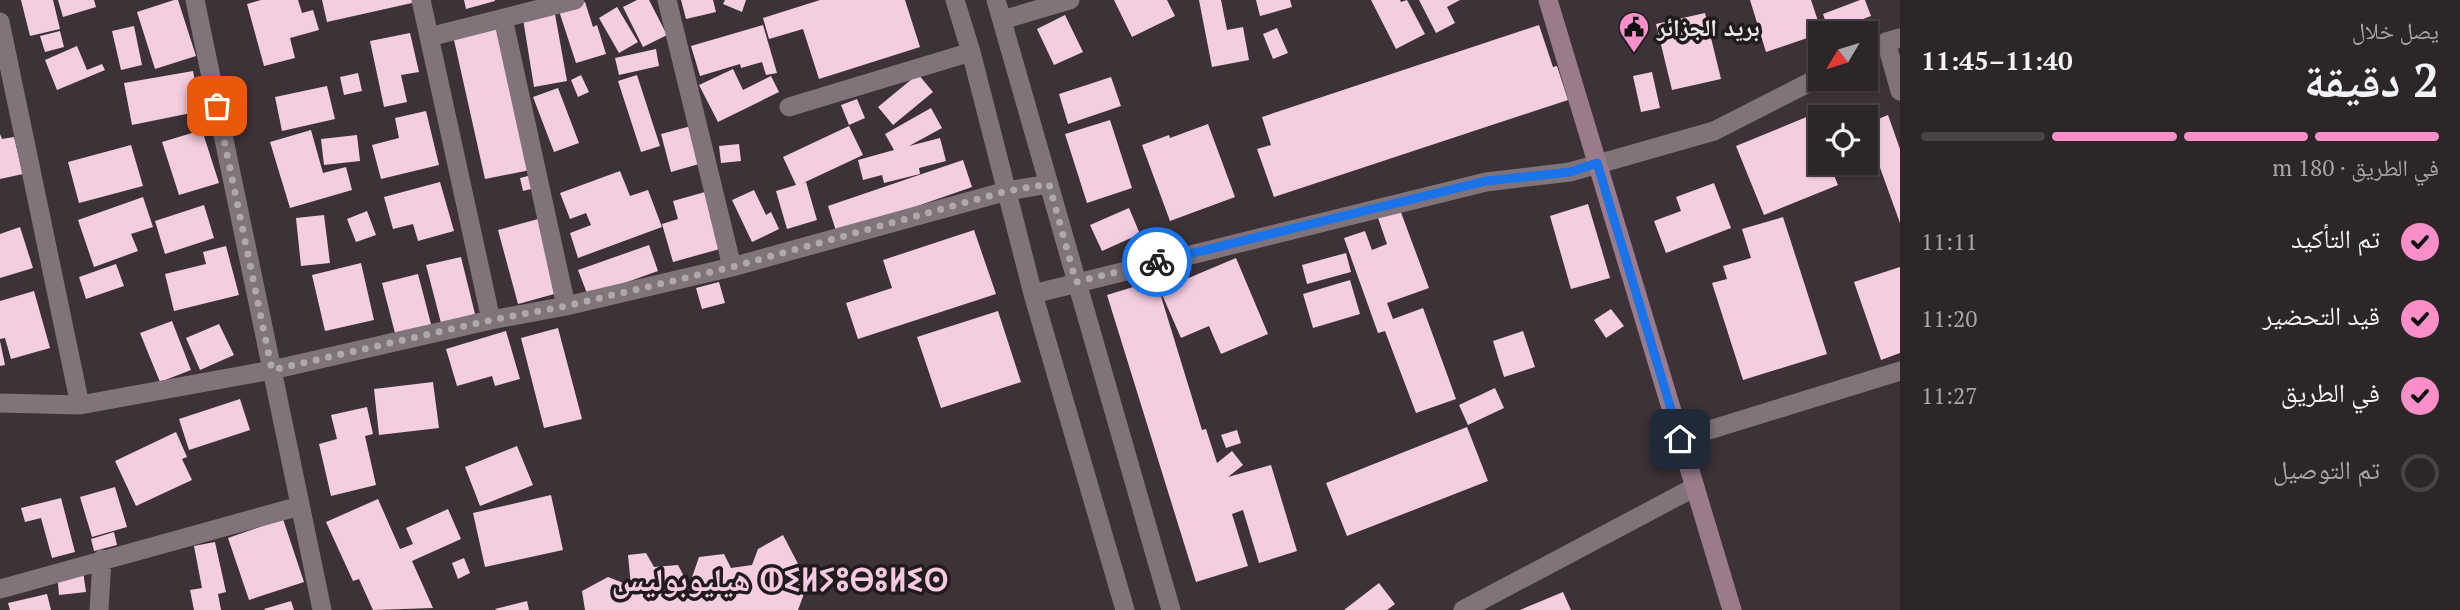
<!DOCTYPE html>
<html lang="ar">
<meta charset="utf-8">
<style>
:root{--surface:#2d2629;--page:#352e31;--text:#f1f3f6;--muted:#a7a5a8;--line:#484346;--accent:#f98fc9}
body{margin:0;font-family:"PT Serif","Noto Naskh Arabic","Noto Sans Tifinagh",serif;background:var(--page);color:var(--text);direction:rtl;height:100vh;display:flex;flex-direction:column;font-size:26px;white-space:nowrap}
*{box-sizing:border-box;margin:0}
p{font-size:23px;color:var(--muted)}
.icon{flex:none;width:38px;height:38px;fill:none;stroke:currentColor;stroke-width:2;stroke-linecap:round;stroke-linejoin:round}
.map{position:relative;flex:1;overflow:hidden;direction:ltr}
.drawer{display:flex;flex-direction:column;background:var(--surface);width:560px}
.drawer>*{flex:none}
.needle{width:46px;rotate:232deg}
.tools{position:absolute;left:1808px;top:21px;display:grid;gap:14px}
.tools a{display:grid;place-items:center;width:70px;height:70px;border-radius:0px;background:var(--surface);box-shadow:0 2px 5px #0004,0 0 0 2px var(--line);font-size:35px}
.pin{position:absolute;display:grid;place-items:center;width:60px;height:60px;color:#fff;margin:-30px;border-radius:14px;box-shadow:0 4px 10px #0006}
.courier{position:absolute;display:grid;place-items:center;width:70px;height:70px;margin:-35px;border:5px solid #1a73e8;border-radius:50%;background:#fff;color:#222;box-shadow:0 2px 9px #0007}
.headline em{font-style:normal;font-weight:800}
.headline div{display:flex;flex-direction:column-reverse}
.headline{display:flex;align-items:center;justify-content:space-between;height:119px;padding:0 21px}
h1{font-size:46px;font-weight:800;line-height:52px}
.bar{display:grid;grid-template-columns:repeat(4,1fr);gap:10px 7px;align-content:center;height:84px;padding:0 21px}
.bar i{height:9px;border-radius:5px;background:var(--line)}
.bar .active{background:var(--accent)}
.bar p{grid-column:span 4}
ol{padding:0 21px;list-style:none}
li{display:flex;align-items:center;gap:21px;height:77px}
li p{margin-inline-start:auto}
li .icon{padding:7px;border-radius:50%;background:var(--accent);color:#111;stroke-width:4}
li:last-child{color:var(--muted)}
li i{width:38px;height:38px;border:4px solid var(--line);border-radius:50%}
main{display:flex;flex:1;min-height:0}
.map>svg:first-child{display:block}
.building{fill:#f4cde0}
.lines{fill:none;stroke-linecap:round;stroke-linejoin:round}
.minor{stroke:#80747a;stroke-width:19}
.secondary{stroke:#997b8b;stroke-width:19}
.done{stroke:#b0a8ac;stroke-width:7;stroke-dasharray:0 12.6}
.route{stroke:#1a73e8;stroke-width:9}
.labels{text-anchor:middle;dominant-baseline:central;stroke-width:7;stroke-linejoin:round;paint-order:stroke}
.poi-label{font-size:24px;font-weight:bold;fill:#eee8eb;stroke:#201b1d;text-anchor:start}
.district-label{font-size:32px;font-weight:bold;fill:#f8c9e0;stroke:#201b1d}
</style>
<main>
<section class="drawer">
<div class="headline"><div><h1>2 دقيقة</h1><p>يصل خلال</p></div><em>11:40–11:45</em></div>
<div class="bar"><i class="active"></i><i class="active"></i><i class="active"></i><i></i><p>في الطريق · 180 m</p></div>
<ol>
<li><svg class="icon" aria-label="check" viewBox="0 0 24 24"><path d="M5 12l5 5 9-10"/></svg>تم التأكيد<p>11:11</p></li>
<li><svg class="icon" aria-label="check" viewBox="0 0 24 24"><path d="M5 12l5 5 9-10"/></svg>قيد التحضير<p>11:20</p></li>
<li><svg class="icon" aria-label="check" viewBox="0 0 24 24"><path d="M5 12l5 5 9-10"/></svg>في الطريق<p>11:27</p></li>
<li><i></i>تم التوصيل</li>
</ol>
</section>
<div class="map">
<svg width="1900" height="610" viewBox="0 0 1900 610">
<rect width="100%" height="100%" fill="#3c3237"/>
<!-- building -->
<path class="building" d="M21,0H53L60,29L30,36Z
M58,0H94L96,7L63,17Z
M174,0H178L196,56L155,69L137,12Z
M261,0H298L302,13L313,10L319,30L290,38L295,58L264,66L247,4Z
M322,0H421V1L327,22Z
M464,0H495V1L466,9Z
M637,0H649L667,35L643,47L623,7Z
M681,0H713L716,12L686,19Z
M725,0H746L742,12L723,4Z
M820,0H905L920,47L819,79L803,29L769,39L763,18Z
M1114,0H1167L1175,16L1132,37Z
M1199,0H1221L1227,30L1243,27L1249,60L1212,67Z
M1256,0H1290L1292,7L1260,16Z
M1371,0H1400L1401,2L1407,0L1425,34L1396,49Z
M1419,0H1460L1447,7L1455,23L1436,33Z
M1750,0H1811L1822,33L1766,52Z
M1860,0H1865L1871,16L1829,32L1823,14Z
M585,2L593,27L597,25L606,54L576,63L559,11Z
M617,7L638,42L619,53L599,18Z
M1705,13L1721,79L1672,90L1656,24Z
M555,14L567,81L534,87L523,19Z
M1065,15L1083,52L1054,65L1037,29Z
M505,20L535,169L485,179L452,31Z
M763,25L777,73L766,75L762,62L741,68L740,64L700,76L691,46Z
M1539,25L1553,67L1557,66L1568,100L1274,197L1257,149L1271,145L1262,117Z
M134,26L142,65L121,70L112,31Z
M1277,28L1288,53L1273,59L1263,34Z
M60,31L64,47L45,52L40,36Z
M410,33L419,72L401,75L407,102L384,107L370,41Z
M77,46L87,70L102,64L105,70L57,90L45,60Z
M656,49L659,66L619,75L615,58Z
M733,69L743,90L771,76L779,92L718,122L699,85Z
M193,71L201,111L132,125L124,83Z
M1652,72L1660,108L1641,112L1633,76Z
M358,73L362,91L344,95L340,77Z
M918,74L933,92L893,125L878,107Z
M581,75L589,92L578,97L571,80Z
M637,75L660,146L641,152L618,81Z
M1111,77L1121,106L1068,124L1059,94Z
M327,86L335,119L282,131L275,97Z
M558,88L579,143L554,152L533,97Z
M857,99L865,118L849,125L841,105Z
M931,108L942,128L909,146L940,138L946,161L919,168L920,174L884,183L882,175L863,180L858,160L894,150L885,134Z
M426,111L439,165L381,179L372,145L399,138L395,118Z
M1888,115L1900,149V223L1866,129V124Z
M1809,116L1820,142V163H1829L1838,185L1764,215L1736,146Z
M1110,120L1132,188L1087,203L1065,134Z
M1208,124L1235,197L1170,221L1142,145L1169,135L1170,138Z
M695,125L706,162L671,172L661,134Z
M849,126L863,155L801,184L806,182L817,220L787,229L776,191L796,185L783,157Z
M202,130L219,183L179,195L162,142Z
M311,130L323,173L346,167L352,190L290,208L270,142Z
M0,134L2,139L14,137L23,174L0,179Z
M357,135L360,161L324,165L321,139Z
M739,144L741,161L721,163L719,146Z
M131,145L143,186L79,203L68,162Z
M963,160L972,187L837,234L828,206Z
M620,171L630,196L648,190L662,227L578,258L570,233L591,225L586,213L570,219L560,193Z
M536,174L539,187L523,191L520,178Z
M440,182L454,231L418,241L413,224L393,229L384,197Z
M1714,183L1731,228L1666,253L1654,221L1681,211L1676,197Z
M712,190L727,247L673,262L662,224L678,219L673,201Z
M754,190L766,215L771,212L779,229L752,242L732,200Z
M143,197L153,227L131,234L138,251L94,267L78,220Z
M1588,204L1610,278L1571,289L1550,216Z
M204,205L214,238L165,254L155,221Z
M1399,207L1429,288L1387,303L1393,319L1423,308L1456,399L1416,413L1385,331L1378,333L1344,238L1365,231L1372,250L1387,244L1377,215Z
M1129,208L1140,234L1102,251L1090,225Z
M367,211L376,235L356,242L347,219Z
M324,215L330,263L301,266L296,218Z
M1783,217L1827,354L1743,380L1712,283L1727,279L1723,266L1751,258L1742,229Z
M538,219L558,293L518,304L498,230Z
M20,227L33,268L0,278V234Z
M974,230L996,294L858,339L846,303L892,288L883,260Z
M649,245L658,271L588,296L578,270Z
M226,246L239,295L174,311L165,274L206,264L203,252Z
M1346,253L1351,272L1307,284L1302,265Z
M461,257L475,314L441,323L426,265Z
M1236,258L1268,334L1221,354L1209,326L1181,338L1160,290Z
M361,263L374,320L325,331L312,275Z
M116,264L124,286L86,299L79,277Z
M1900,267V353L1881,360L1854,282Z
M418,274L432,328L396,337L382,283Z
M1156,280L1202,430L1206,429L1217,463L1232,451L1243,465L1228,477L1271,465L1297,551L1259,563L1243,510L1232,514L1248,566L1196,582L1107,295Z
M1350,280L1360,314L1313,328L1303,294Z
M719,282L725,303L702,309L696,288Z
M34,291L50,348L11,359L5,338L0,339V301Z
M1611,309L1624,326L1606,338L1594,320Z
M998,311L1021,382L941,408L917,337Z
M172,321L191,370L160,382L140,333Z
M219,324L234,355L200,370L186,338Z
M558,328L582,419L544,428L521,338Z
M506,331L520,379L495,386L492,376L457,386L446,349Z
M1523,331L1535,367L1504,377L1493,341Z
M0,341L5,365L0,366Z
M433,382L439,428L379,435L374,389Z
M1495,388L1504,408L1468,425L1459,405Z
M240,399L250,430L189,450L179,419Z
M367,407L373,434L365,436L376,485L331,496L319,444L337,439L331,415Z
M1467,427L1488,481L1347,536L1326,483Z
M1237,430L1241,443L1226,448L1221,435Z
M176,432L187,457L182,459L192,480L136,506L115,461Z
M517,446L533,485L480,506L465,467Z
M115,487L127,527L92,537L80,497Z
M551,495L563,550L485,567L473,513Z
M61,498L75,552L52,558L41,518L25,522L21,508Z
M378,499L400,549L413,544L406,528L448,509L461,539L412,561L433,608L373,610L359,579L353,581L326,522Z
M283,519L304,582L249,600L228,538Z
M114,532L117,545L94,551L91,539Z
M783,535L808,583L798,610H585L582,591L608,577L631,586L628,555L646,553L654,567L678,565L689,586L699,557L724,554L731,568L752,565L758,549Z
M215,542L226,592L218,594L221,610H194L190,590L202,588L194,546Z
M464,558L470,573L458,579L452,563Z
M83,571L86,592L59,595L57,573Z
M1379,583L1395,604L1387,610H1344Z
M1563,592L1571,610H1520Z
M47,594L51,610H10L8,603Z
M291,601L294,610H265L264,609Z
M527,601L529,610H496L495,609Z"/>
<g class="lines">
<!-- minor -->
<path class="minor" d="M195,0L322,610
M421,0L491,320
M667,0L732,267
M955,0L971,52L1033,294L1125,610
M996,0L1171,610
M503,18L566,306
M1002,20L1070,0
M0,22L80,405
M429,37L575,0
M1886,42L1900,91
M1866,53L1886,42L1900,38
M789,107L971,52
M1033,294L1486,182L1570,172L1714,131L1820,77
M0,403L80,405L272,370L491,320L566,306L732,267L1007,191L1049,184
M1680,439L1900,371
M0,589L300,506
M99,610L102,559
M1463,610L1695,487"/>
<!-- secondary -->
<path class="secondary" d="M1548,0L1732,610"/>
</g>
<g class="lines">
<!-- done -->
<path class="done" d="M217,106L272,370L491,320L566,306L732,267L1007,191L1049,184L1076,282L1157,262"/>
<!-- route -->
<path class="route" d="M1157,262L1486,181L1570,172L1597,163L1680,439"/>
</g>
<!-- icons -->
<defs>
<g id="civic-pin" transform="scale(1.575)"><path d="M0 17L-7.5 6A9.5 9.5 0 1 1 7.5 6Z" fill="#f98fc9" stroke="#201b1d"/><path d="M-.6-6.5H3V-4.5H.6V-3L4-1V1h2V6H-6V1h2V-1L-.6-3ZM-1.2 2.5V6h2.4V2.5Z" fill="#111"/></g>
</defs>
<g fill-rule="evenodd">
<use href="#civic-pin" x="1634" y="27"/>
</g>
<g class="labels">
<!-- poi labels -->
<g class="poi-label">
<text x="1657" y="27">بريد الجزائر</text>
</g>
<!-- district labels -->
<g class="district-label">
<text x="780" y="579">ھيليوبوليس ⵀⵉⵍⵢⵓⴱⵓⵍⵉⵙ</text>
</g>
</g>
</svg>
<div class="tools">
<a><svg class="needle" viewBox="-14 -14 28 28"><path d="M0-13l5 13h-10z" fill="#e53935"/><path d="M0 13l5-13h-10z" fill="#a7a5a8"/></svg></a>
<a><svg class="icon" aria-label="locate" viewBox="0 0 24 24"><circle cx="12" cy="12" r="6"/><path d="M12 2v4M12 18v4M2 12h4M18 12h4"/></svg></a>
</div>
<div class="pin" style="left:217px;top:106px;background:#ea580c"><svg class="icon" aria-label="bag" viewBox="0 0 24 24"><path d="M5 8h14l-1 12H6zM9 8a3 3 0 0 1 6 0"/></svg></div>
<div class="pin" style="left:1680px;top:439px;background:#1f2937"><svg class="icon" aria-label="home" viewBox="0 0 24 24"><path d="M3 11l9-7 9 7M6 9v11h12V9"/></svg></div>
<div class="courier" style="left:1157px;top:262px"><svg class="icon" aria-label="bike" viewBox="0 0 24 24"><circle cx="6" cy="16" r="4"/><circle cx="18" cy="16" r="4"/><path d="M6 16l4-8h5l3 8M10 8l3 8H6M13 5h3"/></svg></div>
</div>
</main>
